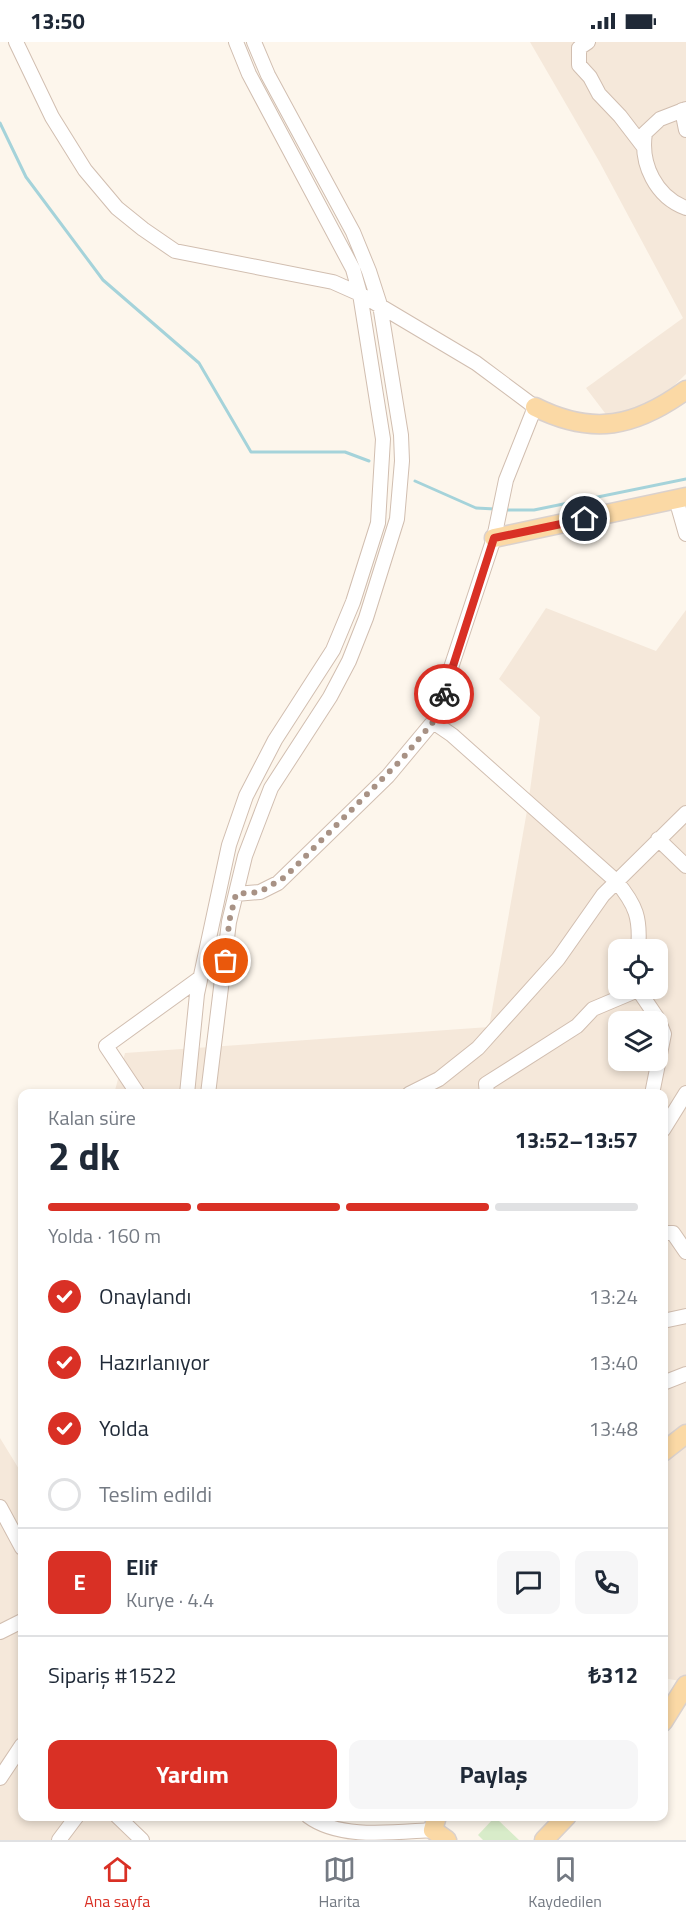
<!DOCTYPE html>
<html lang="tr">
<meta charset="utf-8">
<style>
:root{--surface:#fff;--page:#f6f6f7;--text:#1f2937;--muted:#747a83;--line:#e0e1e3;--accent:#d93025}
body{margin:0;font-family:"Titillium Web",sans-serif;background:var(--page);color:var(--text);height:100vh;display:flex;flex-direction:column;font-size:22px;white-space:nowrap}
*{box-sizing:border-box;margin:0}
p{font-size:20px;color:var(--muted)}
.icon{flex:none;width:33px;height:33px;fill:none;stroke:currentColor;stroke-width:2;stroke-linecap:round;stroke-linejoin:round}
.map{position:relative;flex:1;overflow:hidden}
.side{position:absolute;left:18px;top:1047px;width:650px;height:732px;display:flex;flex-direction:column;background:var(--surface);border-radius:12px;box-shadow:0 3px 9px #0003}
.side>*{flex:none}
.controls{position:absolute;left:608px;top:897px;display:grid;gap:12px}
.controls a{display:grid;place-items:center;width:60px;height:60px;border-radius:12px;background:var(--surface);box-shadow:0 3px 9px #0003;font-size:30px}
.pin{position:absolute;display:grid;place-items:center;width:51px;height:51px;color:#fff;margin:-26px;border:3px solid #fff;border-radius:50%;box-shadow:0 2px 6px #0007}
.courier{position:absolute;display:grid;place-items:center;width:60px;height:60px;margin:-30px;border:4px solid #d93025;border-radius:50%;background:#fff;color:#222;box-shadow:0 2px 8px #0007}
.summary em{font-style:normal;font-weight:700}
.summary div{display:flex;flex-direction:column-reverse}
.summary{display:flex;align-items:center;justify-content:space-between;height:102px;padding:0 30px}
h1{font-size:39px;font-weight:700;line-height:45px}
.bar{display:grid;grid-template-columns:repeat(4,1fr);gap:9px 6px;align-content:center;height:72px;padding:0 30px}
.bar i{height:8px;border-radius:4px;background:var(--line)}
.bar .on{background:var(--accent)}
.bar p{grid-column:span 4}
.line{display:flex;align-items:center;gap:15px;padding:0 30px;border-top:2px solid var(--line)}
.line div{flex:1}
.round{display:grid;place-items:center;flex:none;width:63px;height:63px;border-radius:12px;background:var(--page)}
ol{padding:0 30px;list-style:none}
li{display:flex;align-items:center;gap:18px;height:66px}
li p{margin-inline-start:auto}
li .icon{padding:6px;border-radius:50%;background:var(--accent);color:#fff;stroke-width:4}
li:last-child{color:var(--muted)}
li i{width:33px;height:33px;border:3px solid var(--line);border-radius:50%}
.primary-button{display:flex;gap:12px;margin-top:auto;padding:12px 30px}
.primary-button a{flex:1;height:69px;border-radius:12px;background:var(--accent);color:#fff;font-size:24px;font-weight:700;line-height:69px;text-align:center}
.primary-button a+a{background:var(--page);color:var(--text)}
.status{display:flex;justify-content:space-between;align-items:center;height:42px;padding:0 30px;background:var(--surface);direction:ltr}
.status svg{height:16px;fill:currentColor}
.dock{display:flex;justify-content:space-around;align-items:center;height:84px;border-top:2px solid var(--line);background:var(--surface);font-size:16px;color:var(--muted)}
.dock a{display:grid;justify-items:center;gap:3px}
.dock .on{color:var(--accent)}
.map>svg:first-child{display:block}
.residential{fill:#f5e8da;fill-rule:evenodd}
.green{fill:#d8ecc9}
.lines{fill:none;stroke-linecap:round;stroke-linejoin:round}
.stream{stroke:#a5d3da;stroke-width:3}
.minor-casing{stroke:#d1beb0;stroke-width:16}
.major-casing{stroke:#dad1cd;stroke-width:21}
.minor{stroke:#fff;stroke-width:14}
.major{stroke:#fbd9a5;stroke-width:18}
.done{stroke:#a89285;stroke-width:6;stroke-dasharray:0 10.8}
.route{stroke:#d93025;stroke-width:8}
</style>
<div class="status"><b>13:50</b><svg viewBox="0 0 49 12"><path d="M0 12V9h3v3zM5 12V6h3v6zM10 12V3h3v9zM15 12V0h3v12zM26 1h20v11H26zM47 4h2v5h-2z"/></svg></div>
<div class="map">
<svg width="686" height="1798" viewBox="0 0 686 1798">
<rect width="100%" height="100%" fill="#fdf6ec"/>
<!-- residential -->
<path class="residential" d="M530,0H686V332L652,365L608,375L586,346L683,276L599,119Z
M546,566L656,609L686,568V1640L663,1636V1052H114L125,1011L489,985L528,763L540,675L499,637ZM618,908H657V946H618ZM618,980H657V1018H618Z
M0,1396L22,1432V1774L124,1775L150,1798H0Z"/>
<!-- green -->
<path class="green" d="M495,1775L519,1798H483L478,1793Z"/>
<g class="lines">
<!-- stream -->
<path class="stream" d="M0,81L26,135L103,238L199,321L251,410H345L369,419
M415,439L476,466L495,467
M504,468H534L686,437"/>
<!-- minor casing -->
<g class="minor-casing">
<path id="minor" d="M16,0L52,75L85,128L117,166L143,187L175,209L333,240L360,252L476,321L535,365L506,438L494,496L433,680L452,693L616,839C636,863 641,876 638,908
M588,0L579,6V23L590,35L599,52L620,74L643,104
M686,67L660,77L645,91C640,122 656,155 686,166
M682,68L686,88
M676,457L686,492
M658,797L686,824
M236,852L260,850L278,841L388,734L433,680
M637,946L658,977L664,992L652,1052
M138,1052L106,1004L200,936
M187,1052L197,952L229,803L246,754L275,698L333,608L353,560L378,481L383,397L360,252L353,227L249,32L236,0
M208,1052L229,880L245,814L271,746L330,655L349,619L366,576L397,477L402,419L401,393L380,263L369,229L353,190L268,33L254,0
M409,1052L439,1037L478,1006L558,917L603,853L686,771
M487,1052L486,1042L577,984L593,967L638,948
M663,1088L686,1051
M663,1191H673L686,1210
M663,1279L686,1274
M663,1341L686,1332
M0,1465L22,1506
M0,1590L22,1579
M0,1736L22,1703
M117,1774L142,1798
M308,1774C340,1798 394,1790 433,1788
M59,1798L77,1774"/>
</g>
<!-- major casing -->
<g class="major-casing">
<path id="major" d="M535,365C593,394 635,385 686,348
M494,496L686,455
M663,1410L686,1392
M663,1680L686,1643
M437,1774L433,1788L447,1798
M544,1798L567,1774"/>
</g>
<!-- minor -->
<use href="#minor" class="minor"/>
<!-- major -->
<use href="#major" class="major"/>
</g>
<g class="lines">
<!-- done -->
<path class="done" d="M226,919L229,880L236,852L260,850L285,835L402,717L433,680L444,652"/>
<!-- route -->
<path class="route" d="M444,652L494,496L585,477"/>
</g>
</svg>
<div class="controls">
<a><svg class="icon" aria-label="locate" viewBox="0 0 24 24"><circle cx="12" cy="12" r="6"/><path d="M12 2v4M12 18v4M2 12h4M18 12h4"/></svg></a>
<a><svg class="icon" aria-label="layers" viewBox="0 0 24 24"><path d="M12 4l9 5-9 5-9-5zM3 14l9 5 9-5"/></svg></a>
</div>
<div class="pin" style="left:226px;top:919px;background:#ea580c"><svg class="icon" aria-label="bag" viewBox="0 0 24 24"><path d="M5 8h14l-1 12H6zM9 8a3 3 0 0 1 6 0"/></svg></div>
<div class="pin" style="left:585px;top:477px;background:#1f2937"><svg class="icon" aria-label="home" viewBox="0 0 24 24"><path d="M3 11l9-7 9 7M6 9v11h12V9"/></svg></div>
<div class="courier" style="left:444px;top:652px"><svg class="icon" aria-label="bike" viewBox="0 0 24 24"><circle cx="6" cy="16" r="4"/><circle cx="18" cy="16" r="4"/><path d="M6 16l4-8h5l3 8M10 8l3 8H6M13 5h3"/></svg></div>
<section class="side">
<div class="summary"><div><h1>2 dk</h1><p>Kalan süre</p></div><em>13:52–13:57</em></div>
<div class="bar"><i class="on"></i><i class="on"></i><i class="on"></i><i></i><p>Yolda · 160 m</p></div>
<ol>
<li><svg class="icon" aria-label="check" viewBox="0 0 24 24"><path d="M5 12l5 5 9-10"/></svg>Onaylandı<p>13:24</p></li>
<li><svg class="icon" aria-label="check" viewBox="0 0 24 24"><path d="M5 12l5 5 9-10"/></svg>Hazırlanıyor<p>13:40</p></li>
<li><svg class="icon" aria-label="check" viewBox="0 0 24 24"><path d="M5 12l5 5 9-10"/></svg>Yolda<p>13:48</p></li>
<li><i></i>Teslim edildi</li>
</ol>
<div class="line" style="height:108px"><b class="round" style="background:var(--accent);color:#fff">E</b><div><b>Elif</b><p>Kurye · 4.4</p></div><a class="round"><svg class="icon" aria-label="chat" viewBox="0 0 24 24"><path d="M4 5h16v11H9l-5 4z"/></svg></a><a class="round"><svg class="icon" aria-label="phone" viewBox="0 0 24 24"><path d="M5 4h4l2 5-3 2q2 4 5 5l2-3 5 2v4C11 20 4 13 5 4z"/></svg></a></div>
<div class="line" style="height:78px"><div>Sipariş #1522</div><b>₺312</b></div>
<div class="primary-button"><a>Yardım</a><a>Paylaş</a></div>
</section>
</div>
<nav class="dock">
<a class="on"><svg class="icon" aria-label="home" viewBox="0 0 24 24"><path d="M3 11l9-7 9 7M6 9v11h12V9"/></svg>Ana sayfa</a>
<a><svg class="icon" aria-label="map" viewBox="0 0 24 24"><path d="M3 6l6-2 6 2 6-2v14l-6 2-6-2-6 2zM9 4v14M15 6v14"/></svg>Harita</a>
<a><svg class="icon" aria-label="saved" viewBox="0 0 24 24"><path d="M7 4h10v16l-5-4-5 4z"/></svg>Kaydedilen</a>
</nav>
